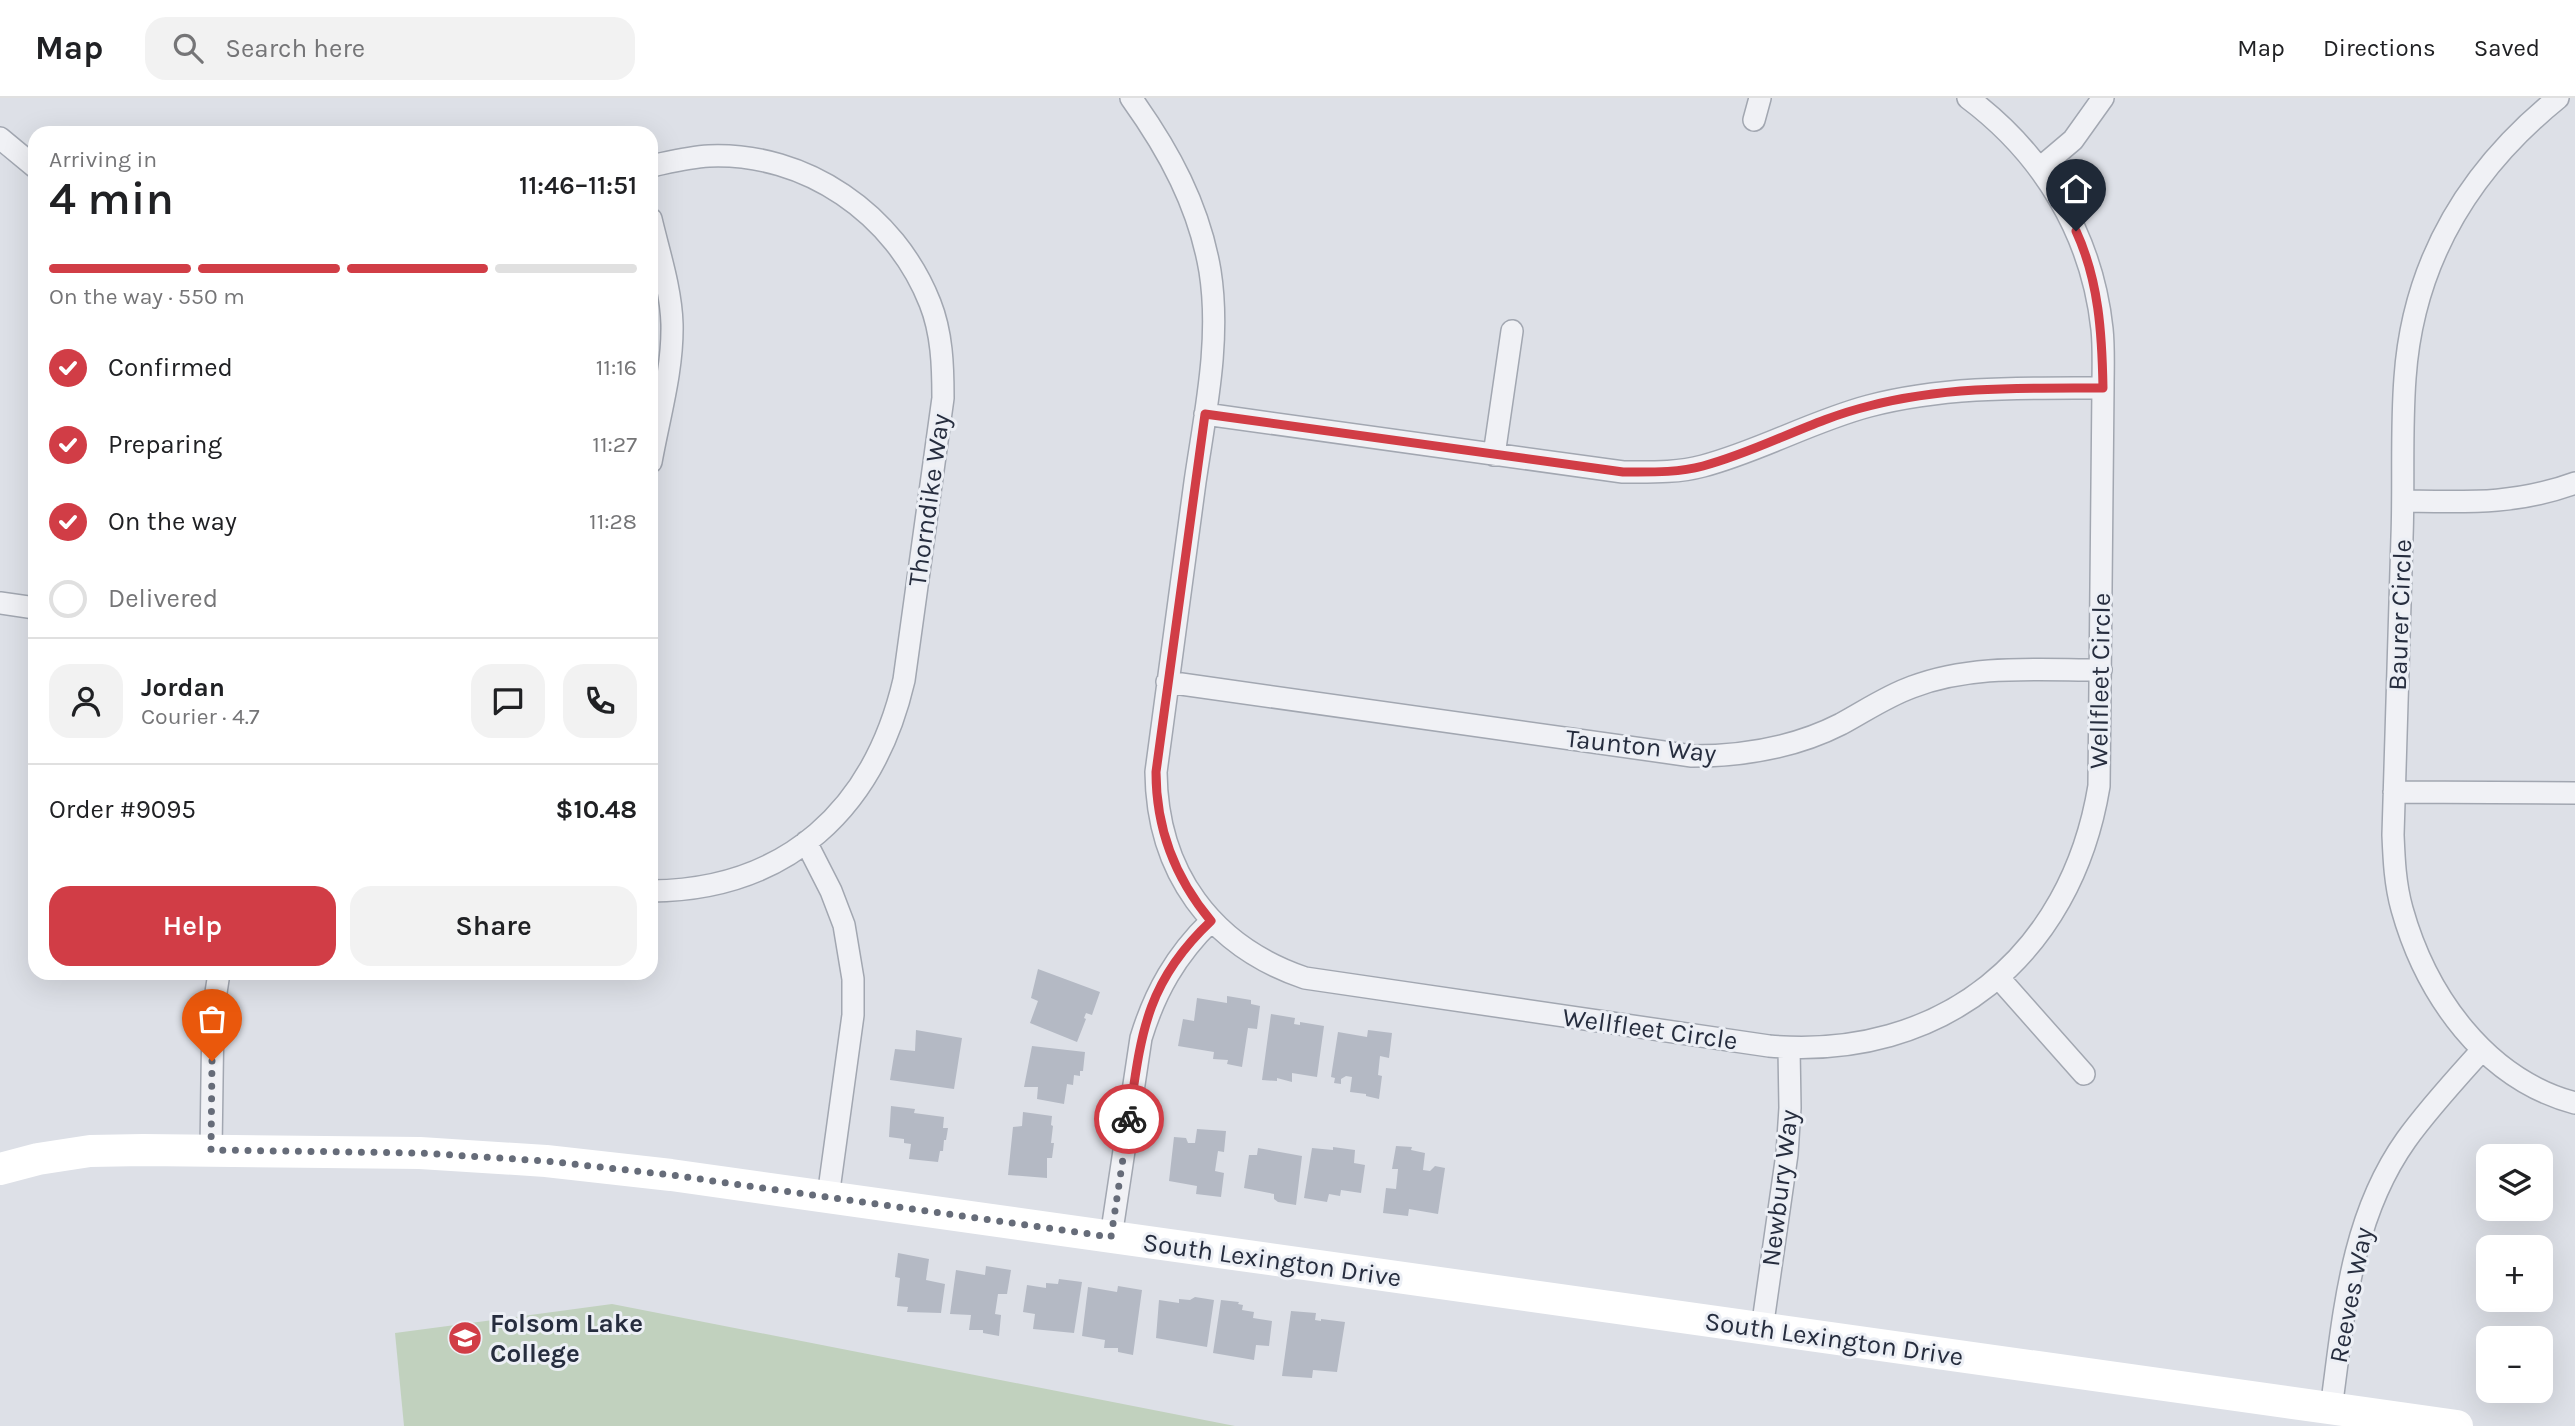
<!DOCTYPE html>
<meta charset="utf-8">
<style>
:root{--surface:#fff;--page:#f2f2f2;--text:#202124;--muted:#757577;--line:#e0e0e0;--accent:#d13d46}
body{margin:0;font-family:Karla,sans-serif;background:var(--page);color:var(--text);height:100vh;display:flex;flex-direction:column;font-size:26px;white-space:nowrap}
*{box-sizing:border-box;margin:0}
p{font-size:23px;color:var(--muted)}
.icon{flex:none;width:38px;height:38px;fill:none;stroke:currentColor;stroke-width:2;stroke-linecap:round;stroke-linejoin:round}
.map{position:relative;flex:1;overflow:hidden}
.drawer{position:absolute;left:28px;top:28px;width:630px;height:854px;display:flex;flex-direction:column;background:var(--surface);border-radius:21px;box-shadow:0 7px 28px #0002}
.drawer>*{flex:none}
.fabs{position:absolute;left:2476px;top:1046px;display:grid;gap:14px}
.fabs a{display:grid;place-items:center;width:77px;height:77px;border-radius:14px;background:var(--surface);box-shadow:0 7px 28px #0002;font-size:35px}
.pin{position:absolute;display:grid;place-items:center;width:60px;height:60px;color:#fff;margin:-72px -30px;border-radius:50% 50% 50% 0;rotate:-45deg;box-shadow:0 0 7px #0007}
.pin .icon{rotate:45deg}
.courier{position:absolute;display:grid;place-items:center;width:70px;height:70px;margin:-35px;border:5px solid #d13d46;border-radius:50%;background:#fff;color:#222;box-shadow:0 2px 9px #0007}
.head em{font-style:normal;font-weight:600}
.head div{display:flex;flex-direction:column-reverse}
.head{display:flex;align-items:center;justify-content:space-between;height:119px;padding:0 21px}
h1{font-size:46px;font-weight:600;line-height:52px}
.bar{display:grid;grid-template-columns:repeat(4,1fr);gap:10px 7px;align-content:center;height:84px;padding:0 21px}
.bar i{height:9px;border-radius:5px;background:var(--line)}
.bar .selected{background:var(--accent)}
.bar p{grid-column:span 4}
.line{display:flex;align-items:center;gap:18px;padding:0 21px;border-top:2px solid var(--line)}
.line div{flex:1}
.round{display:grid;place-items:center;flex:none;width:74px;height:74px;border-radius:21px;background:var(--page)}
ol{padding:0 21px;list-style:none}
li{display:flex;align-items:center;gap:21px;height:77px}
li p{margin-inline-start:auto}
li .icon{padding:7px;border-radius:50%;background:var(--accent);color:#fff;stroke-width:4}
li:last-child{color:var(--muted)}
li i{width:38px;height:38px;border:4px solid var(--line);border-radius:50%}
.primary-button{display:flex;gap:14px;margin-top:auto;padding:14px 21px}
.primary-button a{flex:1;height:80px;border-radius:21px;background:var(--accent);color:#fff;font-size:28px;font-weight:600;line-height:80px;text-align:center}
.primary-button a+a{background:var(--page);color:var(--text)}
header{display:flex;align-items:center;gap:42px;box-sizing:border-box;height:98px;padding:0 35px;background:var(--surface);border-bottom:2px solid var(--line)}
header strong{font-size:33px}
nav{display:flex;gap:38px;margin-inline-start:auto;font-size:24px}
.search{width:490px;height:63px;background:var(--page);display:flex;align-items:center;gap:18px;box-sizing:border-box;padding:0 24px;border-radius:21px;color:var(--muted);font-size:26px}
.map>svg:first-child{display:block}
.green{fill:#c1d1be}
.building{fill:#b4b9c4}
.lines{fill:none;stroke-linecap:round;stroke-linejoin:round}
.street-casing{stroke:#a2a7b1;stroke-width:24}
.street{stroke:#f0f1f5;stroke-width:21}
.secondary{stroke:#fff;stroke-width:32}
.done{stroke:#666c79;stroke-width:7;stroke-dasharray:0 12.6}
.route{stroke:#d13d46;stroke-width:9}
.labels{text-anchor:middle;dominant-baseline:central;stroke-width:6;stroke-linejoin:round;paint-order:stroke}
.street-label{font-size:26px;fill:#262d3e;stroke:#eceff5}
.poi-label{font-size:26px;font-weight:bold;fill:#262d3e;stroke:#eceff5;text-anchor:start}
</style>
<header>
<strong>Map</strong>
<div class="search"><svg class="icon" aria-label="search" viewBox="0 0 24 24"><circle cx="10" cy="10" r="6"/><path d="M15 15l6 6"/></svg>Search here</div>
<nav><a>Map</a><a>Directions</a><a>Saved</a></nav>
</header>
<div class="map">
<svg width="2575" height="1328" viewBox="0 0 2575 1328">
<rect width="100%" height="100%" fill="#dde0e7"/>
<!-- green -->
<path class="green" d="M612,1206L1235,1328H404L395,1235Z"/>
<!-- building -->
<path class="building" d="M1038,871L1100,894L1092,917L1086,915L1084,920L1086,921L1077,944L1030,925L1038,903L1031,900Z
M1227,898L1251,902V906L1260,908L1257,931L1248,930L1242,969L1227,966L1228,962L1213,961L1214,954L1178,948L1183,921L1194,923L1197,900L1227,905Z
M1271,916L1295,920L1294,926L1300,927V924L1324,928L1317,979L1292,975V984L1277,980V983L1262,982Z
M916,932L962,940L954,991L890,982L895,951L915,953Z
M1368,932L1392,935L1389,960L1380,958L1378,977L1382,978L1379,1001L1366,998V996L1350,994L1352,979L1346,978L1341,981V986L1334,985L1335,980L1331,979L1338,934L1367,939Z
M1032,948L1085,954L1083,973H1080V978L1074,977L1073,987L1067,986L1064,1006L1037,1001L1038,989H1024Z
M891,1008L915,1011L914,1015L944,1019L943,1030H948L946,1042H944L943,1053H940L938,1064L909,1061L911,1046L904,1045V1041L889,1039Z
M1023,1014L1052,1018L1051,1027L1053,1028L1051,1045H1054L1052,1060H1047V1080L1008,1077L1013,1029L1022,1028Z
M1197,1031L1226,1033L1224,1054L1218,1053L1215,1073L1224,1075L1221,1099L1196,1096L1197,1088L1169,1083L1174,1039L1186,1040L1188,1045H1195Z
M1396,1048L1412,1049L1411,1052L1425,1055L1423,1072L1430,1073L1435,1068L1445,1070L1438,1116L1409,1111L1408,1118L1383,1115L1386,1090L1396,1091L1398,1071H1392Z
M1333,1049L1355,1052L1354,1065L1365,1067L1361,1095L1341,1092L1340,1098L1329,1096L1327,1104L1304,1100L1312,1050L1333,1052Z
M1258,1050L1302,1058L1296,1107L1278,1104L1274,1101V1096L1244,1090L1249,1057H1257Z
M898,1155L929,1161L926,1182L945,1186L941,1215L907,1214L908,1209L897,1208L900,1180L895,1179Z
M986,1168L1011,1172L1007,1196H998L995,1216L1001,1217L999,1238L983,1235V1232H969L971,1217L950,1216L956,1172L985,1177Z
M1059,1181L1082,1184L1074,1235L1033,1231L1035,1216L1023,1214L1027,1187L1046,1190V1185L1058,1186Z
M1118,1188L1142,1192L1133,1257L1118,1254V1250H1104L1105,1242L1082,1238L1088,1189L1117,1194Z
M1195,1199L1214,1202L1207,1249L1156,1240L1159,1202L1179,1205V1201L1190,1202Z
M1221,1202L1239,1204L1238,1206L1243,1207L1242,1212L1254,1214L1253,1220L1272,1223L1269,1248L1256,1247L1254,1262L1213,1255Z
M1291,1213L1316,1215L1315,1222L1321,1223V1221L1345,1224L1337,1274L1313,1272L1312,1280L1282,1278Z"/>
<g class="lines">
<!-- street casing -->
<g class="street-casing">
<path id="street" d="M1131,0C1169,53 1199,108 1210,173C1221,243 1205,315 1195,384C1182,481 1168,578 1156,674C1157,774 1211,848 1305,880L1769,948C1942,963 2071,858 2099,688L2103,290C2103,271 2104,250 2102,231C2092,137 2043,56 1968,0
M2558,0C2469,72 2413,164 2405,280C2401,333 2404,386 2402,439C2399,538 2396,637 2393,737C2394,761 2395,786 2402,811C2426,897 2485,981 2575,1005
M1754,22L1760,0
M0,40L35,69
M651,68C670,64 689,59 709,58C806,54 895,116 930,205C942,235 943,268 943,300L904,582C874,711 787,792 651,793
M2040,70L2073,42L2103,0
M651,121C659,155 671,191 672,226C673,272 659,319 651,364
M1205,316L1623,374C1650,374 1677,375 1703,368C1760,353 1812,323 1869,308C1946,288 2024,290 2103,290
M1494,357L1512,233
M2404,403C2466,404 2515,407 2575,385
M0,505L35,510
M1167,584L1692,658C1745,658 1794,650 1841,626C1865,613 1887,598 1912,589C1972,566 2038,572 2101,572
M2394,694L2575,695
M806,744L831,793L844,827L853,881V917L828,1099
M1998,879L2084,976
M211,1052L213,914L219,875
M1111,1139L1141,940C1155,894 1176,857 1211,823
M1762,1231L1787,1056L1790,1010L1789,950
M2331,1311C2344,1217 2350,1121 2406,1042C2429,1010 2456,981 2482,952"/>
</g>
<!-- street -->
<use href="#street" class="street"/>
<!-- secondary -->
<path class="secondary" d="M0,1071L38,1061L90,1053L143,1052L420,1055L546,1063L671,1077L2457,1328"/>
</g>
<g class="lines">
<!-- done -->
<path class="done" d="M212,963L211,1052L420,1055L546,1063L671,1077L1111,1139L1129,1021"/>
<!-- route -->
<path class="route" d="M1129,1021C1141,937 1145,885 1211,823C1175,780 1156,731 1156,674L1205,316L1623,374C1650,374 1677,375 1703,368C1760,353 1811,322 1869,308C1946,288 2024,290 2103,290C2102,236 2099,183 2076,133"/>
</g>
<!-- icons -->
<defs>
<g id="university-disc" transform="scale(1.75)"><circle r="9.5" fill="#d13d46" stroke="#eceff5"/><path d="M0-5L7-2L0 1L-7-2ZM-4 1L0 2.5L4 1V4Q0 6-4 4Z" fill="#fff"/></g>
</defs>
<g fill-rule="evenodd">
<use href="#university-disc" x="465" y="1240"/>
</g>
<g class="labels">
<!-- street labels -->
<g class="street-label">
<text transform="translate(929 402) rotate(-82)">Thorndike Way</text>
<text transform="translate(2400 517) rotate(-88)">Baurer Circle</text>
<text transform="translate(2100 583) rotate(-89)">Wellfleet Circle</text>
<text transform="translate(1641 648) rotate(6)">Taunton Way</text>
<text transform="translate(1650 931) rotate(8)">Wellfleet Circle</text>
<text transform="translate(1780 1090) rotate(-83)">Newbury Way</text>
<text transform="translate(1272 1162) rotate(8)">South Lexington Drive</text>
<text transform="translate(2351 1197) rotate(-79)">Reeves Way</text>
<text transform="translate(1834 1241) rotate(8)">South Lexington Drive</text>
</g>
<!-- poi labels -->
<g class="poi-label">
<text x="490" y="1225">Folsom Lake<tspan x="490" dy="30">College</tspan></text>
</g>
</g>
</svg>
<div class="fabs">
<a><svg class="icon" aria-label="layers" viewBox="0 0 24 24"><path d="M12 4l9 5-9 5-9-5zM3 14l9 5 9-5"/></svg></a>
<a>+</a>
<a>−</a>
</div>
<div class="pin" style="left:212px;top:963px;background:#ea580c"><svg class="icon" aria-label="bag" viewBox="0 0 24 24"><path d="M5 8h14l-1 12H6zM9 8a3 3 0 0 1 6 0"/></svg></div>
<div class="pin" style="left:2076px;top:133px;background:#1f2937"><svg class="icon" aria-label="home" viewBox="0 0 24 24"><path d="M3 11l9-7 9 7M6 9v11h12V9"/></svg></div>
<div class="courier" style="left:1129px;top:1021px"><svg class="icon" aria-label="bike" viewBox="0 0 24 24"><circle cx="6" cy="16" r="4"/><circle cx="18" cy="16" r="4"/><path d="M6 16l4-8h5l3 8M10 8l3 8H6M13 5h3"/></svg></div>
<section class="drawer">
<div class="head"><div><h1>4 min</h1><p>Arriving in</p></div><em>11:46–11:51</em></div>
<div class="bar"><i class="selected"></i><i class="selected"></i><i class="selected"></i><i></i><p>On the way · 550 m</p></div>
<ol>
<li><svg class="icon" aria-label="check" viewBox="0 0 24 24"><path d="M5 12l5 5 9-10"/></svg>Confirmed<p>11:16</p></li>
<li><svg class="icon" aria-label="check" viewBox="0 0 24 24"><path d="M5 12l5 5 9-10"/></svg>Preparing<p>11:27</p></li>
<li><svg class="icon" aria-label="check" viewBox="0 0 24 24"><path d="M5 12l5 5 9-10"/></svg>On the way<p>11:28</p></li>
<li><i></i>Delivered</li>
</ol>
<div class="line" style="height:126px"><a class="round"><svg class="icon" aria-label="person" viewBox="0 0 24 24"><circle cx="12" cy="8" r="4"/><path d="M4 21q1-7 8-7t8 7"/></svg></a><div><b>Jordan</b><p>Courier · 4.7</p></div><a class="round"><svg class="icon" aria-label="chat" viewBox="0 0 24 24"><path d="M4 5h16v11H9l-5 4z"/></svg></a><a class="round"><svg class="icon" aria-label="phone" viewBox="0 0 24 24"><path d="M5 4h4l2 5-3 2q2 4 5 5l2-3 5 2v4C11 20 4 13 5 4z"/></svg></a></div>
<div class="line" style="height:91px"><div>Order #9095</div><b>$10.48</b></div>
<div class="primary-button"><a>Help</a><a>Share</a></div>
</section>
</div>
